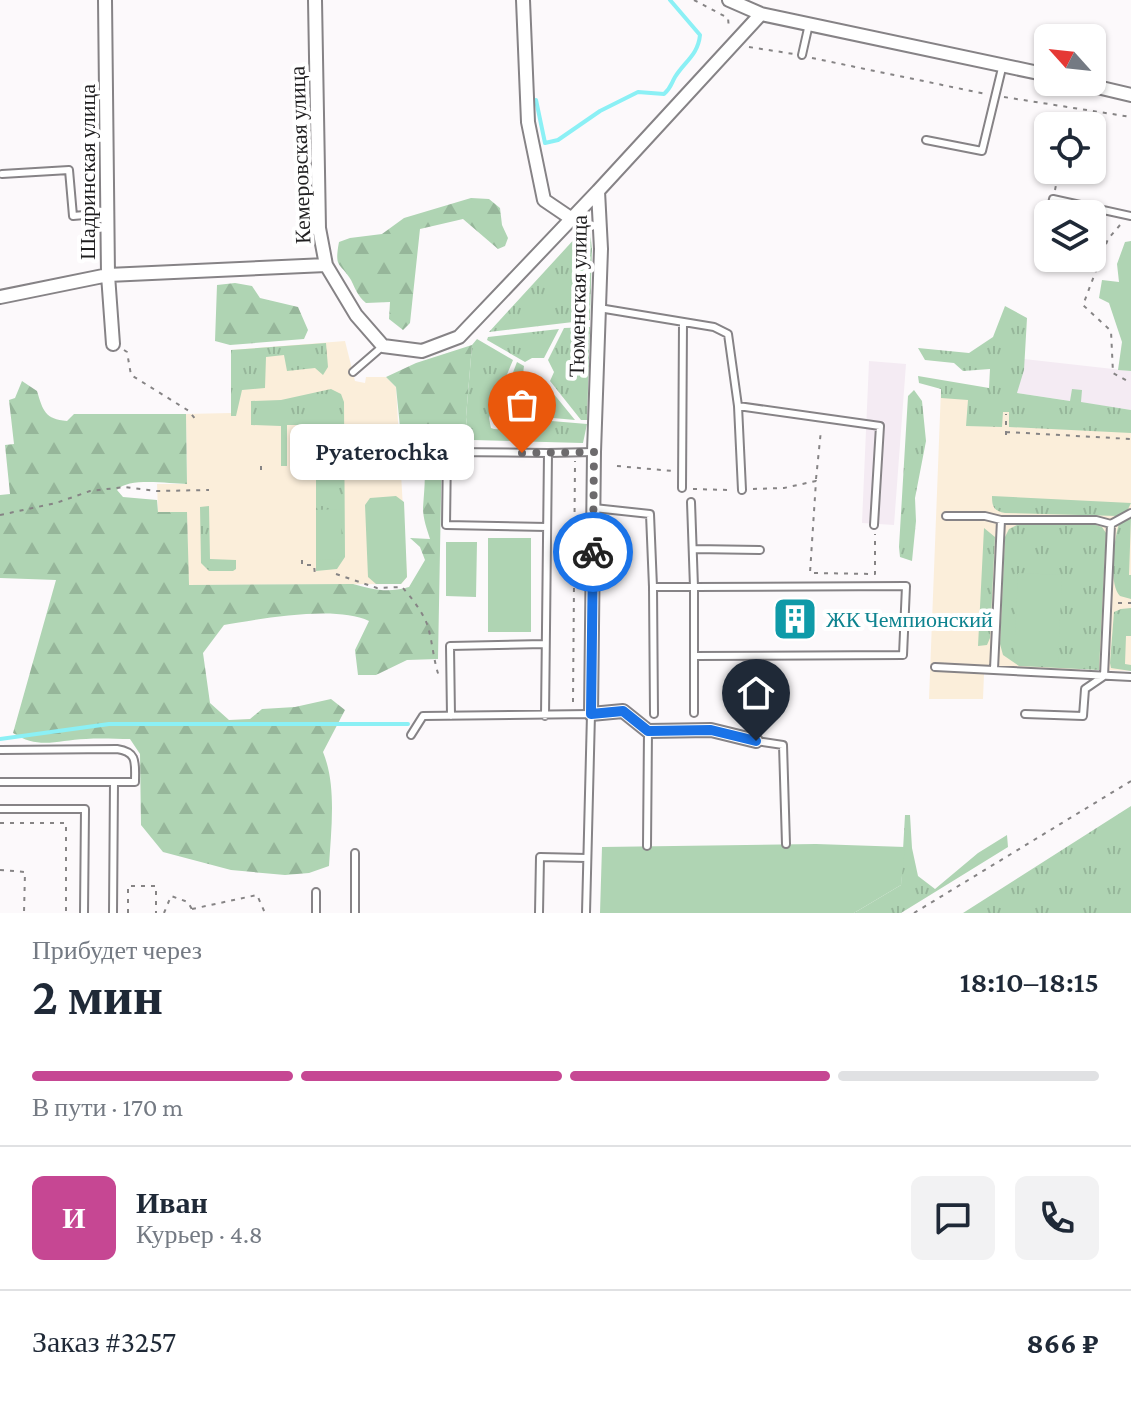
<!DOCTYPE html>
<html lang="ru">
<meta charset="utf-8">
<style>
:root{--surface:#fff;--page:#f2f2f3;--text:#1f2937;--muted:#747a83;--line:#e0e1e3;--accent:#c64793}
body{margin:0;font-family:"Crimson Pro",serif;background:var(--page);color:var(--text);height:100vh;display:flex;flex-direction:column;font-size:30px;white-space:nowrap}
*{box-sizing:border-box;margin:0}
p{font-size:26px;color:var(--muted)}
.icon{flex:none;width:44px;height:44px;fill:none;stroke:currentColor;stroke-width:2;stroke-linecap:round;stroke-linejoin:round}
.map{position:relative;height:913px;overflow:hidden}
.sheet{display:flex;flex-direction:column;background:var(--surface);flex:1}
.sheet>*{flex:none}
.needle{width:52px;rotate:297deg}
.tools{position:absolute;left:1034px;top:24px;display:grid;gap:16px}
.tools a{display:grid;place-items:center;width:72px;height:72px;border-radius:12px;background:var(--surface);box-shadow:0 2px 6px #0004;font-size:40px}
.pin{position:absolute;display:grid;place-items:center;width:68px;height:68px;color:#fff;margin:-82px -34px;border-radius:50% 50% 50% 0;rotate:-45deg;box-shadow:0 0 8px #0007}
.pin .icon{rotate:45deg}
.courier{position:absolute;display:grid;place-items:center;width:80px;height:80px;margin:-40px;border:6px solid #1a73e8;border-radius:50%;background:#fff;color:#222;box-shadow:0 2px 10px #0007}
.bubble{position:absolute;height:56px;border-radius:12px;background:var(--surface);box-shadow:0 2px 6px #0004;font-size:26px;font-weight:600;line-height:56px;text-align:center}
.overview em{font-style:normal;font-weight:600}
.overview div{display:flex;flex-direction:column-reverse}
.overview{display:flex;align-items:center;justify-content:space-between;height:136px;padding:0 32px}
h1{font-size:52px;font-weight:600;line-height:60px}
.bar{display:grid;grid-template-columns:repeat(4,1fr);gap:12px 8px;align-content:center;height:96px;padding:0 32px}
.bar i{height:10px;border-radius:6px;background:var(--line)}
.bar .on{background:var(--accent)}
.bar p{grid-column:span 4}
.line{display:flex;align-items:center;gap:20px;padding:0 32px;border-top:2px solid var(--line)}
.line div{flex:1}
.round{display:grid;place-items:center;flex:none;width:84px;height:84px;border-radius:12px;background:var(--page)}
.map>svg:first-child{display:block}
.built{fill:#f4ebf3}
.education{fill:#fbeeda}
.grass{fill:url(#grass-tufts)}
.forest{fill:url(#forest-firs)}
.green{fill:#afd4b3}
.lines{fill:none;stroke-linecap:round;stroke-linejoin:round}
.stream{stroke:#8bf0f5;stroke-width:4}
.service-casing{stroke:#868386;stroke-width:10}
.minor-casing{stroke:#868386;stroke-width:16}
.path{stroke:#868485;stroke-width:2;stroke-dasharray:4 6;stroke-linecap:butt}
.service{stroke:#fff;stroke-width:6}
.minor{stroke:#fff;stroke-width:12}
.done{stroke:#6d6b6d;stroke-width:8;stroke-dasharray:0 14.4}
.route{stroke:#1a73e8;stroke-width:10}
.labels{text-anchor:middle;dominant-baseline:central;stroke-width:8;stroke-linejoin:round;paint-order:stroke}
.street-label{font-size:22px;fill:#201f20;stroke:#fff}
.culture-label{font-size:22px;fill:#0d838f;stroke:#fff;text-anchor:start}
</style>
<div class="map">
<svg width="1131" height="913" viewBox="0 0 1131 913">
<defs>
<pattern id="grass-tufts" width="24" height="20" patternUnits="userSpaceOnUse" patternTransform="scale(2)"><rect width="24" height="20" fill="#afd4b3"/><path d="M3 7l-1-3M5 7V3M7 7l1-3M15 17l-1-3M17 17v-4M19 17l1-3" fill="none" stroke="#96b69a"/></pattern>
<pattern id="forest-firs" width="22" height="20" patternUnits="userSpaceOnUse" patternTransform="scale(2)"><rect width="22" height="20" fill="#afd4b3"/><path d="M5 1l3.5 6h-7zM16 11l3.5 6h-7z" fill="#96b69a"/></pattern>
</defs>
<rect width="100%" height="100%" fill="#fcf9fb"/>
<!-- built -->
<path class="built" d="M1024,359L1131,371V410L1017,393Z
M869,361L906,364L894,525L862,523Z"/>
<!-- education -->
<path class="education" d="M345,341L355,381L365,383L366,377H386L396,387L407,577L401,584L188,585L187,512H158L157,484H187L186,414L231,413V350Z
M941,389L1131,421V671L1080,669L1079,678L984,674L983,699H929Z"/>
<!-- grass -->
<path class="grass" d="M589,223L592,249L590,320L489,332Z
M1005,306L1027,318L1024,370L1017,393L1070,401L1072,389L1082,390L1081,402L1131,410V433L1009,427V412H1003L1002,427L966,426L968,400L941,398V389L919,383L918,376L989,388L990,369L963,371L954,363L925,360L918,348L969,353L993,337Z
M590,327L587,420H581L550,381L554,372L548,360L564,328Z
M559,329L544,358H532L525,362L487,340L488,337Z
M477,339L513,360L489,418L491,428C502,432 508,425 516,418L587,424L583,443L473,440L467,426L466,417L472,345Z
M326,343L328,367L323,375L315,368L287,371L284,355L266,357L265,388L242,390L236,416H231V350Z
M517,362L524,366C522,378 525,383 536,387L546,384L551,390L527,405L519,394L507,388Z
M331,389L341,394L344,402L345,557L337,569L316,571V425H287V466H281V426L251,425V401L281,400Z
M914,390L922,401L926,441L915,498L916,521L912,561L900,557L899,547L908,396Z
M553,393L575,420L520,415Z
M992,496L1131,503L1127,511L1118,516L1005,513C994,511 992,507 992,496Z
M209,506L210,559L236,560V569L233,571H209L201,563L200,507Z
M1131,518L1129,575H1131V599L1120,596C1108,584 1114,539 1119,524Z
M1017,525H1096L1102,527L1106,533L1099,670L1019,666L1003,655L1000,644L1005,537L1009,529Z
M984,528L995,537L990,638L987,645L978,646Z
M1131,608V636H1126L1125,664L1131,665V671L1111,668L1110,663L1114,612L1121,609Z
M1131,806V913H963Z
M905,815H910L912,848L918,876L935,889L978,853L1007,835L1008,847L901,913H854L901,885Z"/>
<!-- forest -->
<path class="forest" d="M471,198L489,199L500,208L502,225L508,238L505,246L498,249L463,219L420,229L410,323L403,330L389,319L390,302L366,303C357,295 356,290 351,280C340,262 334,269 339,242L350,238L382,234L404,218Z
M235,283L252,286L260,298L298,307L308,330L304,339L230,345L215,341L217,285Z
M472,345L466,417L467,426L473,440L442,442L438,659L407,660L376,675H358L355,650L369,621C335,605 261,619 224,625L203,653L210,703L229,720L250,719L262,709L295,707L331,699L345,710L323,752C337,786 331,830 329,866L309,873L285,875L231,870L163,852L141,825L140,754L130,739C116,739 101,738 86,739C57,740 39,750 13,733L56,580L0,578V495L10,494L5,445L14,444L9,400L15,398L22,381L37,391C43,411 45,419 67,421L74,414H186L187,484C169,484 129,477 117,490L123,497L157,500L158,512H187L189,585L353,584C374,590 388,593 409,587L425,560L420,547L410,538L430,539C427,529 423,519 423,508C425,476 431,446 400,427L396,387L386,377L416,363Z"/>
<!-- green -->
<path class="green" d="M1131,241V371L1118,370L1122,342L1109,303L1099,298L1102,280L1119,282L1117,264L1125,242Z
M396,496L404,502L407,577L401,584H376L368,577L365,505L370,498Z
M341,509L342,559L316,560V510Z
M488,538H531V632H488Z
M446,542H477L476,597L446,596Z
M1018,573L1062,575L1058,662L1014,660Z
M816,844L905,847L901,885L854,913H600L602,847Z"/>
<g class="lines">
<!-- stream -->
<path class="stream" d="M536,100L545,143L558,140L600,111L638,92L664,94C671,88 671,84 675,77C685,61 698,55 700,35L670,0
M0,739L109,724H408"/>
<!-- service casing -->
<g class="service-casing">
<path id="service" d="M802,55L809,24
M926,140L982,151L1003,64
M2,174L69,170L73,216L107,213
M1050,214L1053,199L1131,216
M599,308L714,327L728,334L738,406L880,426L874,525
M353,372L383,346
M738,406L742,490
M682,488L683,322
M594,508L650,514L653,587L654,714
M946,516H985L1001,520H1096L1111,524L1131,513
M547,527L446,525L447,452L548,453
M693,549L760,550
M653,587H694V656L903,655L906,586L694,587L691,502
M935,667L1131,677
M994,669L1001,520
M694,713V656
M1025,714L1083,716L1085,689L1104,676L1111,524
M451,716L450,646L545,644
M545,716L548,453L594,452
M411,735L423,716L591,714L586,913
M756,741L783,745L786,844
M0,750L117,749C138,752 135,763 135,782H114
M0,782H114L113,913
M0,809H85L84,913
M647,846L648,731
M316,913V892
M355,913V853
M539,913L540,857L587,858"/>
</g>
<!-- minor casing -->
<g class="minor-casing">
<path id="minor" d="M105,0L108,275L113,344
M315,0L319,228L326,265L356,315L383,346L422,351L459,337L598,191
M523,0L528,122L544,200L572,219
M729,0L761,14L1048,75
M1076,82L1131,95
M0,297L108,275L326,265
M756,741L711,730L648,731L623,711L591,714L594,452L601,249L598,191L761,14"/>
</g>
<!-- path -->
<path class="path" d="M694,0L728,18L729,29
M749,47L794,54
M812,58L986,94
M1004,97L1131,117
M1080,126L1083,111
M1055,190L1059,170
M1120,225L1108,239L1083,305L1111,331L1113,373L1131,383
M124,350L127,352L131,375L189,411L196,420
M1006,432L1131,439
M1006,435V414
M261,466V476
M617,466L673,471
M816,479L821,430
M693,489L730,490
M753,489L784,488L816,481L810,573L875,574V534
M0,515L56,503L90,491L125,487L157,491L209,490
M302,560V565H314L315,575
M336,574L377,588L402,587C411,597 422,611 427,624C433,642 433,661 440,679
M1118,603H1131
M573,702L575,461
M0,823H66V913
M0,870L25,872L24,913
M192,909L257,895L265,913
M128,913V886H156V913
M164,913L171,896L188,902L194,913
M914,913L1131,781"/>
<!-- service -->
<use href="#service" class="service"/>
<!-- minor -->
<use href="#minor" class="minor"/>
</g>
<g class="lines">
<!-- done -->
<path class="done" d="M522,453L594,452L593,552"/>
<!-- route -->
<path class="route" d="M593,552L591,714L623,711L648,731L711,730L756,741"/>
</g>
<!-- icons -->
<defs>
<g id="building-square" transform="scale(2.3)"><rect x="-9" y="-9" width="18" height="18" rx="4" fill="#0f9aa8" stroke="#fff"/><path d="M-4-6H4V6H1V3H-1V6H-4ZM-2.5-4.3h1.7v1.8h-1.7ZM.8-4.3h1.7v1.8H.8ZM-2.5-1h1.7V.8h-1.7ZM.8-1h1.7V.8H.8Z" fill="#fff"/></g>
</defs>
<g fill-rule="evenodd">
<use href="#building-square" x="795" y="619"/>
</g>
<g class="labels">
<!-- street labels -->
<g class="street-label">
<text transform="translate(300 155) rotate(-92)">Кемеровская улица</text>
<text transform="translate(87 172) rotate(-90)">Шадринская улица</text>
<text transform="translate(578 296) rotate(-89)">Тюменская улица</text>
</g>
<!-- culture labels -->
<g class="culture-label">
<text x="826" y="619">ЖК Чемпионский</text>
</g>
</g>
</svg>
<div class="tools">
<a><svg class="needle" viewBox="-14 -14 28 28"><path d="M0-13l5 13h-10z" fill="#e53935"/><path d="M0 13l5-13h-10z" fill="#747a83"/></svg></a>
<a><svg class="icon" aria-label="locate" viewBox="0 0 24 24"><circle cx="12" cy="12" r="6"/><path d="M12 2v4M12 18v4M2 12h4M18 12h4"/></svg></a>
<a><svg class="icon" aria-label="layers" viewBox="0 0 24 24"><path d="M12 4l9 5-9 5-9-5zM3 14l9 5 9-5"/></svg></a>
</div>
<div class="pin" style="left:522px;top:453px;background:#ea580c"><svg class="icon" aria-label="bag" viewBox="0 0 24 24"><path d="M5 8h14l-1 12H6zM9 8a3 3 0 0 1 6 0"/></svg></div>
<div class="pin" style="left:756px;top:741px;background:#1f2937"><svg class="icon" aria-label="home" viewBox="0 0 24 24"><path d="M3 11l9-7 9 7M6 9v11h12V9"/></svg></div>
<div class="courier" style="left:593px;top:552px"><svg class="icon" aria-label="bike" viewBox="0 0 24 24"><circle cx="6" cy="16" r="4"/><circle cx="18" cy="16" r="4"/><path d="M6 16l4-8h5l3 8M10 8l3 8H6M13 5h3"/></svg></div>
<div class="bubble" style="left:290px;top:424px;width:184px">Pyaterochka</div>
</div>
<section class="sheet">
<div class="overview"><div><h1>2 мин</h1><p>Прибудет через</p></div><em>18:10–18:15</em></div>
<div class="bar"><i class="on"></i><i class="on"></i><i class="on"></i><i></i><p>В пути · 170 m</p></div>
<div class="line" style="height:144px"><b class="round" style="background:var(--accent);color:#fff">И</b><div><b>Иван</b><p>Курьер · 4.8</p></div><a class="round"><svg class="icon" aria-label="chat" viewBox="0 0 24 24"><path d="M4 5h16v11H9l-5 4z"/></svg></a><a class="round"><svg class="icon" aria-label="phone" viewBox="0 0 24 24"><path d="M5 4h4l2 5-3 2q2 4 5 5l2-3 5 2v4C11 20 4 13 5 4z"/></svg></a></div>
<div class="line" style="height:104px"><div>Заказ #3257</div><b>866 ₽</b></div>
</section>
